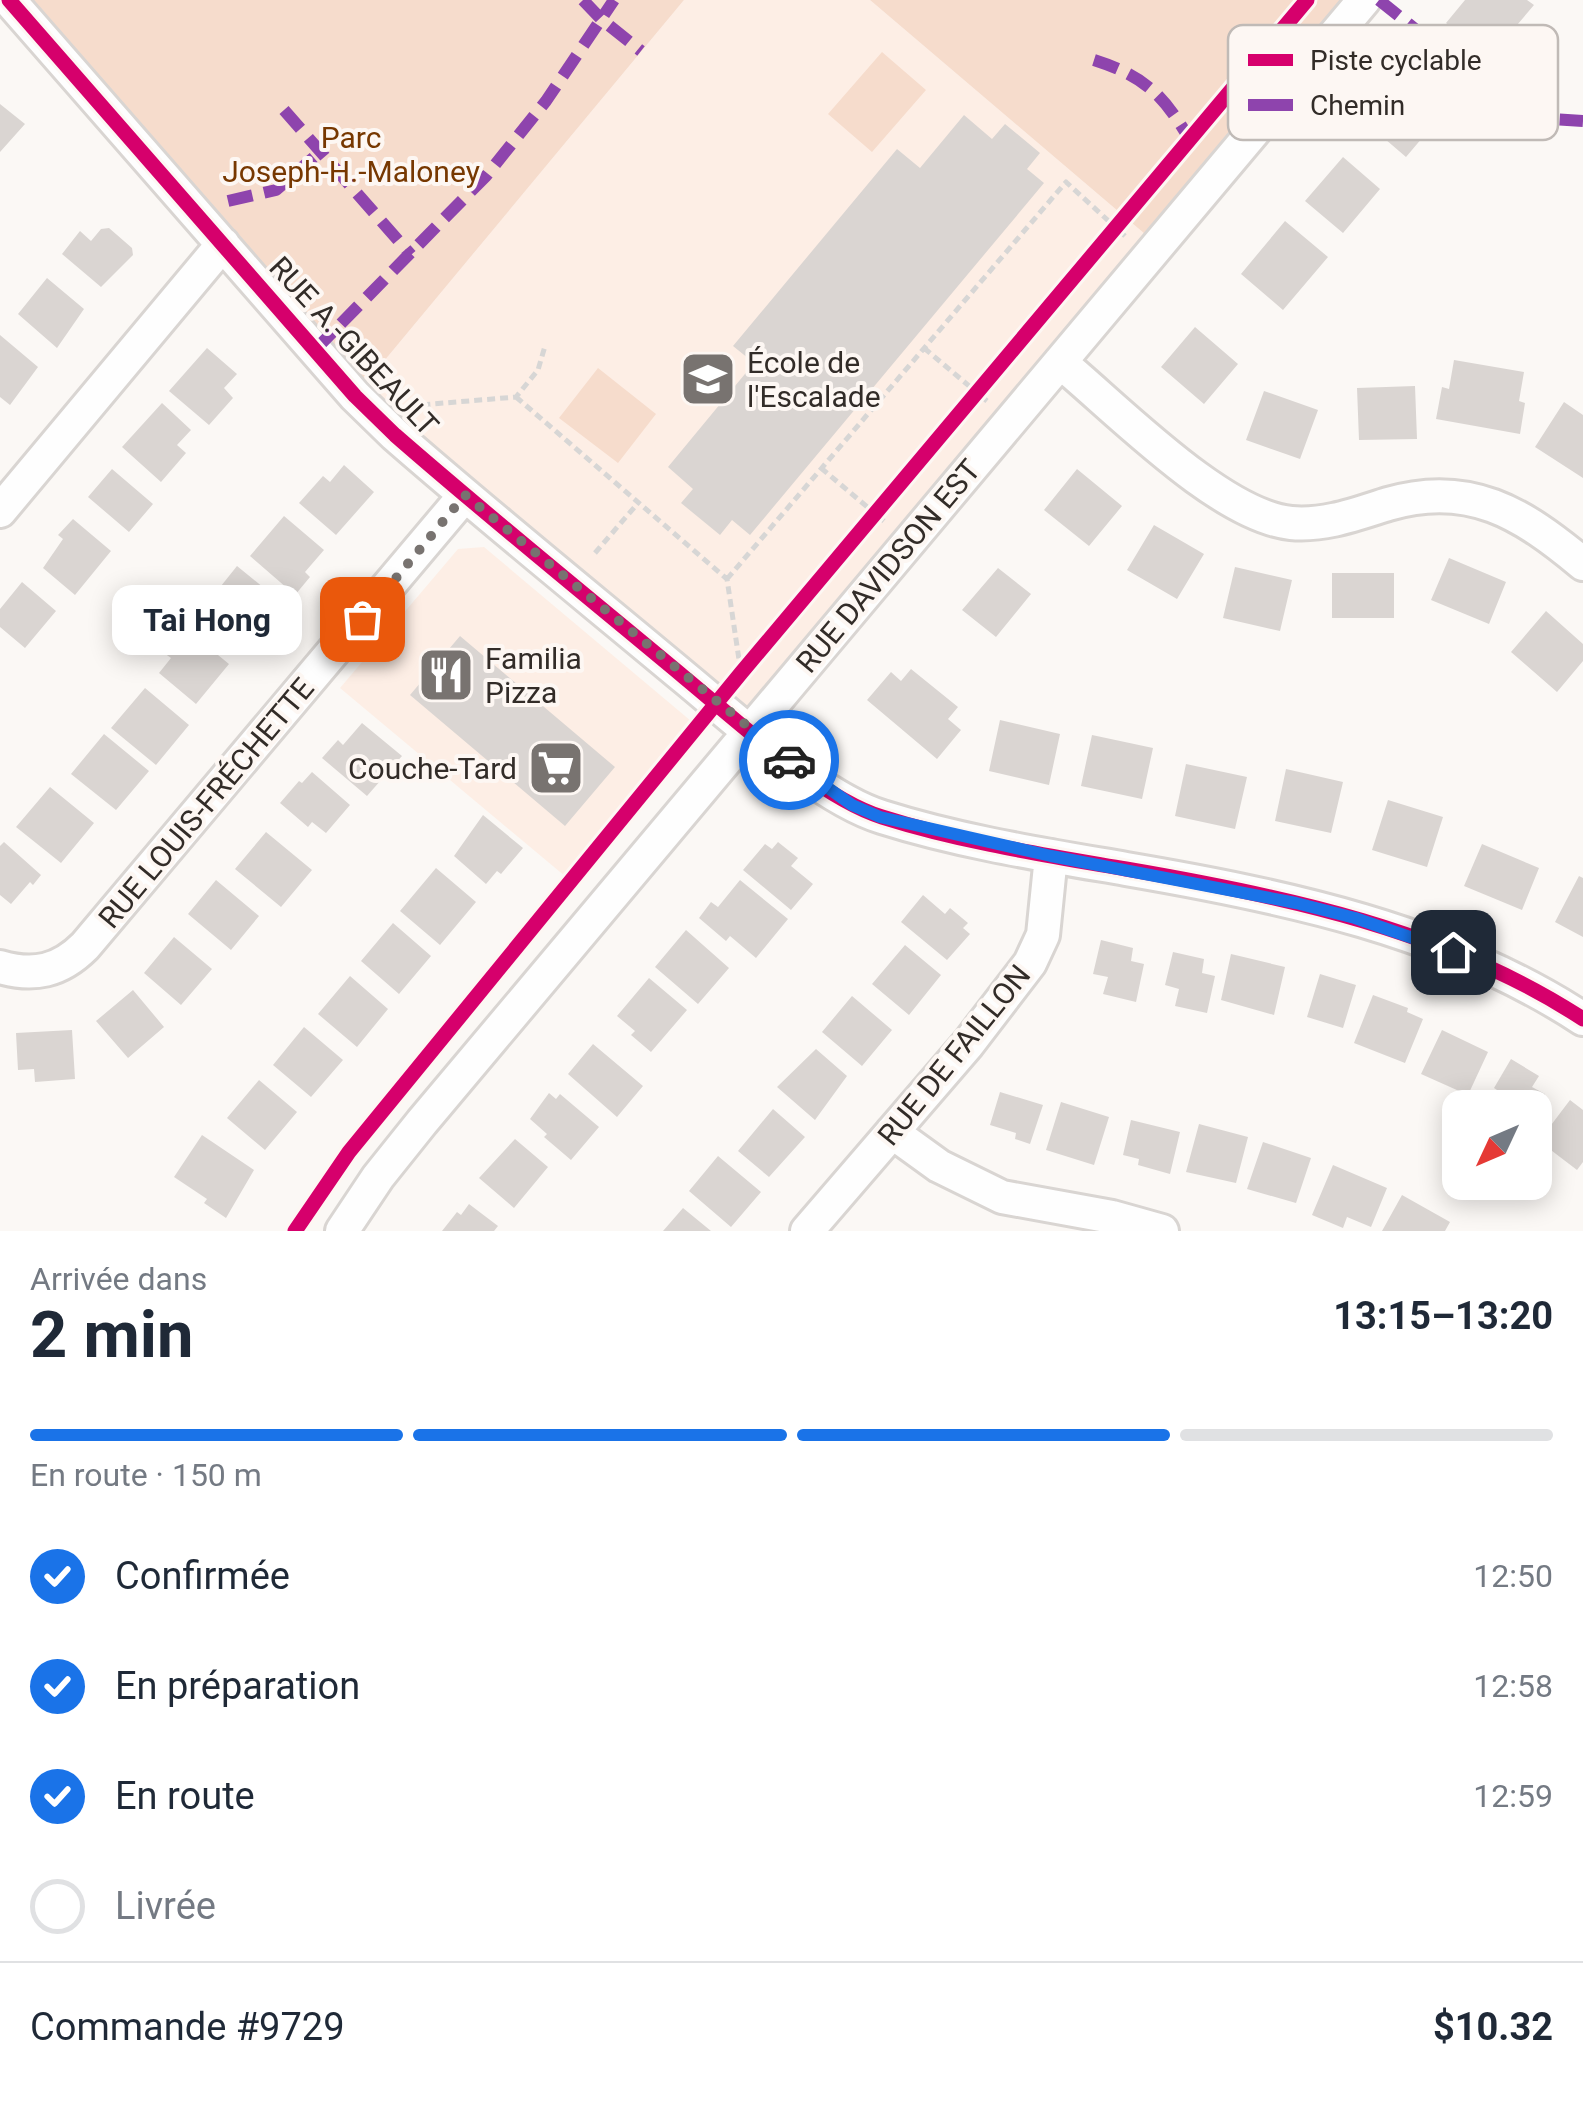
<!DOCTYPE html>
<html lang="fr">
<meta charset="utf-8">
<style>
:root{--surface:#fff;--page:#f2f2f3;--text:#1f2937;--muted:#747a83;--line:#e0e1e3;--accent:#1a73e8}
body{margin:0;font-family:Roboto,sans-serif;background:var(--page);color:var(--text);height:100vh;display:flex;flex-direction:column;font-size:38px;white-space:nowrap}
*{box-sizing:border-box;margin:0}
p{font-size:32px;color:var(--muted)}
.icon{flex:none;width:55px;height:55px;fill:none;stroke:currentColor;stroke-width:2;stroke-linecap:round;stroke-linejoin:round}
.map{position:relative;height:1231px;overflow:hidden}
.details{display:flex;flex-direction:column;background:var(--surface);flex:1}
.details>*{flex:none}
.needle{width:65px;rotate:226deg}
.tools{position:absolute;left:1442px;top:1090px;display:grid;gap:20px}
.tools a{display:grid;place-items:center;width:110px;height:110px;border-radius:20px;background:var(--surface);box-shadow:0 5px 25px #0003;font-size:50px}
.pin{position:absolute;display:grid;place-items:center;width:85px;height:85px;color:#fff;margin:-42px;border-radius:20px;box-shadow:0 5px 15px #0006}
.courier{position:absolute;display:grid;place-items:center;width:100px;height:100px;margin:-50px;border:8px solid #1a73e8;border-radius:50%;background:#fff;color:#222;box-shadow:0 2px 12px #0007}
.bubble{position:absolute;height:70px;border-radius:20px;background:var(--surface);box-shadow:0 5px 25px #0003;font-size:32px;font-weight:700;line-height:70px;text-align:center}
.overview em{font-style:normal;font-weight:700}
.overview div{display:flex;flex-direction:column-reverse}
.overview{display:flex;align-items:center;justify-content:space-between;height:170px;padding:0 30px}
h1{font-size:65px;font-weight:700;line-height:75px}
.bar{display:grid;grid-template-columns:repeat(4,1fr);gap:15px 10px;align-content:center;height:120px;padding:0 30px}
.bar i{height:12px;border-radius:8px;background:var(--line)}
.bar .active{background:var(--accent)}
.bar p{grid-column:span 4}
.line{display:flex;align-items:center;gap:25px;padding:0 30px;border-top:2px solid var(--line)}
.line div{flex:1}
ol{padding:0 30px;list-style:none}
li{display:flex;align-items:center;gap:30px;height:110px}
li p{margin-inline-start:auto}
li .icon{padding:10px;border-radius:50%;background:var(--accent);color:#fff;stroke-width:4}
li:last-child{color:var(--muted)}
li i{width:55px;height:55px;border:5px solid var(--line);border-radius:50%}
.map>svg:first-child{display:block}
.built{fill:#fdeee5}
.green{fill:#f6dccc}
.building{fill:#dad5d2}
.lines{fill:none;stroke-linecap:round;stroke-linejoin:round}
.minor-casing{stroke:#d9d5d2;stroke-width:38}
.path{stroke:#d7d6d5;stroke-width:5;stroke-dasharray:8 5;stroke-linecap:butt}
.minor{stroke:#fefefe;stroke-width:32}
.quiet{stroke:#8e44ad;stroke-width:12;stroke-dasharray:25 12;stroke-linecap:butt}
.cycleway-casing{stroke:#fdf7f3;stroke-width:21}
.cycleway{stroke:#d6006c;stroke-width:15}
.done{stroke:#787370;stroke-width:10;stroke-dasharray:0 18}
.route{stroke:#1a73e8;stroke-width:12}
.labels{text-anchor:middle;dominant-baseline:central;stroke-width:8;stroke-linejoin:round;paint-order:stroke}
.park-label{font-size:30px;fill:#773801;stroke:#fdf7f3}
.street-label{font-size:30px;fill:#322c28;stroke:#fdf7f3}
.poi-label{font-size:30px;fill:#322c28;stroke:#fdf7f3;text-anchor:start}
.key{fill:#fdf7f3;stroke:#c0bab6;stroke-width:2.5}
.key-label{font-size:28px;fill:#322c28}
</style>
<div class="map">
<svg width="1583" height="1231" viewBox="0 0 1583 1231">
<rect width="100%" height="100%" fill="#fbf8f5"/>
<!-- built -->
<path class="built" d="M684,0H870L1159,246L749,731L355,396Z
M484,547L691,721L687,733L566,877L340,688L458,549Z"/>
<!-- green -->
<path class="green" d="M9,0H684L355,396Z
M870,0H1364L1159,246Z
M882,52L926,90L872,152L828,114Z
M598,368L656,414L618,463L559,418Z"/>
<!-- building -->
<path class="building" d="M1465,0H1527L1534,5L1489,58L1446,23Z
M1408,68L1451,104L1406,157L1364,121Z
M0,104L25,124L0,152Z
M964,115L992,139L1005,124L1040,153L1027,169L1044,183L750,535L732,520L720,535L681,503L693,489L668,467L754,363L733,346L897,149L920,168Z
M1343,157L1380,189L1343,233L1305,201Z
M1285,221L1328,257L1283,310L1241,274Z
M109,228L132,248L133,255L101,287L62,254L80,231L91,241L101,229Z
M47,278L84,309L57,348L18,314Z
M1195,327L1238,364L1204,404L1161,367Z
M0,335L38,367L10,405L0,397Z
M207,348L237,374L224,388L233,398L209,425L169,391Z
M1454,360L1524,372L1519,401L1525,403L1520,434L1436,419L1442,387L1449,389Z
M1415,386L1417,439L1359,440L1357,388Z
M1264,391L1318,410L1300,459L1246,440Z
M1564,402L1583,415V478L1535,447Z
M162,403L191,430L177,445L186,453L161,482L122,447Z
M344,465L374,492L336,535L299,503L323,476L330,482Z
M112,469L153,504L129,532L88,497Z
M1077,469L1122,506L1089,546L1044,510Z
M284,516L324,550L305,572L310,577L295,595L250,556Z
M73,519L111,551L75,595L43,568L63,539L58,535Z
M1154,525L1204,554L1177,599L1127,570Z
M1449,558L1506,582L1489,624L1431,600Z
M237,566L275,597L266,607L274,614L253,638L209,601Z
M1235,567L1292,580L1280,631L1223,618Z
M998,568L1031,594L996,637L962,610Z
M1332,573H1394V618H1332Z
M22,582L56,611L25,648L0,627V609Z
M1546,611L1583,644V661L1557,692L1511,652Z
M185,628L229,664L196,704L159,673L171,658L164,653Z
M460,636L615,767L565,826L410,695Z
M911,669L958,707L948,719L961,730L937,759L867,700L891,672L901,681Z
M145,688L189,725L156,765L111,728Z
M1000,720L1060,734L1049,785L989,771Z
M362,723L402,756L367,796L322,758L338,740L343,745Z
M104,734L149,771L116,810L71,774Z
M1092,735L1153,748L1142,799L1081,786Z
M1186,764L1247,777L1235,829L1175,816Z
M1286,769L1343,782L1331,833L1275,821Z
M312,772L350,805L326,833L312,822L308,827L280,803L299,781L302,783Z
M50,787L94,823L61,863L16,827Z
M1388,800L1443,817L1427,867L1372,850Z
M483,815L523,848L501,874L497,871L486,884L454,856Z
M266,832L312,870L281,907L235,869Z
M4,842L41,875L33,885L30,882L11,904L0,895V846Z
M778,842L798,858L791,866L813,884L791,910L743,870L765,844L772,849Z
M1482,844L1539,868L1522,910L1464,886Z
M436,868L476,902L440,945L400,911Z
M1579,876L1583,878V937L1555,922Z
M216,880L259,916L231,950L188,914Z
M740,880L788,919L756,958L730,936L726,941L699,918L711,902L718,907Z
M923,895L945,914L950,908L968,923L963,928L970,934L947,960L901,922Z
M393,923L431,956L399,994L361,961Z
M686,930L729,968L698,1004L655,967Z
M174,937L212,969L181,1005L144,973Z
M1101,940L1133,948L1131,961L1144,964L1136,1002L1103,994L1108,977L1093,974Z
M905,945L941,975L909,1015L872,984Z
M1173,952L1204,959L1202,973L1215,976L1207,1013L1175,1006L1179,989L1165,985Z
M1231,954L1285,967L1274,1015L1221,1000Z
M1320,974L1356,985L1343,1028L1307,1017Z
M350,976L388,1009L357,1047L318,1014Z
M649,978L687,1010L651,1052L631,1035L635,1031L617,1016Z
M133,990L164,1027L128,1058L96,1021Z
M1373,995L1408,1008L1407,1012L1423,1019L1405,1063L1354,1043Z
M852,996L892,1030L862,1066L822,1032Z
M304,1027L343,1060L311,1097L273,1065Z
M72,1030L75,1079L35,1082L34,1069L18,1070L16,1033Z
M1442,1030L1488,1052L1468,1095L1421,1074Z
M593,1044L643,1086L617,1117L568,1074Z
M816,1049L847,1076L815,1120L777,1087Z
M1511,1059L1539,1076L1532,1087L1545,1094L1537,1108H1499L1506,1096L1494,1088Z
M259,1080L297,1112L265,1150L227,1118Z
M1000,1092L1043,1105L1030,1144L1015,1139L1016,1133L990,1125Z
M549,1093L556,1099L560,1094L599,1127L571,1160L544,1137L547,1134L530,1119Z
M1570,1100L1583,1110V1162L1577,1170L1539,1141Z
M1061,1102L1109,1117L1094,1165L1046,1150Z
M773,1109L805,1137L769,1177L738,1151Z
M1131,1120L1180,1132L1170,1174L1138,1165L1139,1159L1123,1155Z
M1199,1124L1248,1137L1236,1183L1186,1172Z
M202,1135L254,1170L226,1218L204,1203L207,1199L174,1177Z
M515,1139L548,1167L514,1208L479,1178Z
M1263,1142L1311,1158L1296,1203L1247,1189Z
M718,1156L761,1192L731,1227L689,1191Z
M1333,1165L1387,1188L1371,1227L1347,1217L1343,1228L1312,1215Z
M1402,1195L1450,1222L1445,1231H1382Z
M469,1204L498,1226L494,1231H442L457,1212L461,1215Z
M683,1208L711,1231H663Z"/>
<g class="lines">
<!-- minor casing -->
<g class="minor-casing">
<path id="minor" d="M9,0L355,396L395,435C490,518 588,597 685,678C736,720 820,798 882,817C961,842 1045,855 1126,869C1284,896 1447,930 1583,1019
M1060,362C1116,408 1220,516 1291,523C1325,526 1356,514 1388,504C1469,480 1522,513 1583,564
M0,511L223,244
M0,967C34,977 60,971 85,946L465,495
M892,1132L939,1166L1002,1197L1112,1217L1162,1231
M342,1231L378,1177L422,1122L1364,0
M807,1231L968,1044L1030,963L1043,935L1051,856"/>
</g>
<!-- path -->
<path class="path" d="M924,348L987,401
M516,397L727,579L741,673
M413,413L420,405L516,397L538,370L545,346
M821,468L884,521
M595,553L638,503
M727,579L1066,182L1125,236"/>
<!-- minor -->
<use href="#minor" class="minor"/>
<!-- quiet -->
<path class="quiet" d="M583,0L601,19L641,51
M1379,0L1524,117L1583,121
M1094,60C1144,76 1163,94 1190,140
M284,110L411,255
M228,201L276,190L320,152
M315,350L486,176L546,101L614,0"/>
<!-- cycleway casing -->
<g class="cycleway-casing">
<path id="cycleway" d="M9,0L355,396L395,435C490,518 588,597 685,678C736,720 820,798 882,817C961,842 1045,855 1126,869C1284,896 1447,930 1583,1019
M295,1231L349,1152L741,673L1307,0"/>
</g>
<!-- cycleway -->
<use href="#cycleway" class="cycleway"/>
</g>
<g class="lines">
<!-- done -->
<path class="done" d="M362,619L465,495L789,760"/>
<!-- route -->
<path class="route" d="M789,760L852,805L880,817L1051,856L1296,903L1355,918L1453,952"/>
</g>
<!-- icons -->
<defs>
<g id="school-square" transform="scale(2.875)"><rect x="-9" y="-9" width="18" height="18" rx="4" fill="#787370" stroke="#fdf7f3"/><path d="M0-5L7-2L0 1L-7-2ZM-4 1L0 2.5L4 1V4Q0 6-4 4Z" fill="#fff"/></g>
<g id="restaurant-square" transform="scale(2.875)"><rect x="-9" y="-9" width="18" height="18" rx="4" fill="#787370" stroke="#fdf7f3"/><path d="M-5-6h1v4h1v-4h1v4h1v-4h1v5L-1.5 .5V6h-2V.5L-5-1ZM5-6V6H3V1.5H1.5Q1.5-4 5-6Z" fill="#fff"/></g>
<g id="supermarket-square" transform="scale(2.875)"><rect x="-9" y="-9" width="18" height="18" rx="4" fill="#787370" stroke="#fdf7f3"/><path d="M-6-5.5h2.5l.6 2H6L4.5 2H-2.5L-4.4-4H-6ZM-1.5 3.2a1.3 1.3 0 1 0 .1 0ZM3 3.2a1.3 1.3 0 1 0 .1 0Z" fill="#fff"/></g>
</defs>
<g fill-rule="evenodd">
<use href="#school-square" x="708" y="379"/>
<use href="#restaurant-square" x="446" y="675"/>
<use href="#supermarket-square" x="556" y="768"/>
</g>
<g class="labels">
<!-- park labels -->
<g class="park-label">
<text x="351" y="137">Parc<tspan x="351" dy="34">Joseph-H.-Maloney</tspan></text>
</g>
<!-- street labels -->
<g class="street-label">
<text transform="translate(354 346) rotate(47)">RUE A.-GIBEAULT</text>
<text transform="translate(888 566) rotate(-50)">RUE DAVIDSON EST</text>
<text transform="translate(206 803) rotate(-50)">RUE LOUIS-FRÉCHETTE</text>
<text transform="translate(954 1055) rotate(-51)">RUE DE FAILLON</text>
</g>
<!-- poi labels -->
<g class="poi-label">
<text x="747" y="362">École de<tspan x="747" dy="34">l'Escalade</tspan></text>
<text x="485" y="658">Familia<tspan x="485" dy="34">Pizza</tspan></text>
<text x="517" y="768" text-anchor="end">Couche-Tard</text>
</g>
</g>
<!-- legend -->
<rect x="1228" y="25" width="330" height="115" rx="15" class="key"/>
<rect x="1248" y="54" width="45" height="12" fill="#d6006c"/>
<rect x="1248" y="99" width="45" height="12" fill="#8e44ad"/>
<g class="key-label">
<text x="1310" y="70">Piste cyclable</text>
<text x="1310" y="115">Chemin</text>
</g>
</svg>
<div class="tools">
<a><svg class="needle" viewBox="-14 -14 28 28"><path d="M0-13l5 13h-10z" fill="#e53935"/><path d="M0 13l5-13h-10z" fill="#747a83"/></svg></a>
</div>
<div class="pin" style="left:362px;top:619px;background:#ea580c"><svg class="icon" aria-label="bag" viewBox="0 0 24 24"><path d="M5 8h14l-1 12H6zM9 8a3 3 0 0 1 6 0"/></svg></div>
<div class="pin" style="left:1453px;top:952px;background:#1f2937"><svg class="icon" aria-label="home" viewBox="0 0 24 24"><path d="M3 11l9-7 9 7M6 9v11h12V9"/></svg></div>
<div class="courier" style="left:789px;top:760px"><svg class="icon" aria-label="car" viewBox="0 0 24 24"><path d="M5 17H2v-5l4-1 3-4h7l3 4 3 1v5h-3M9 17h6M6 11h13"/><circle cx="7" cy="17" r="2"/><circle cx="17" cy="17" r="2"/></svg></div>
<div class="bubble" style="left:112px;top:585px;width:190px">Tai Hong</div>
</div>
<section class="details">
<div class="overview"><div><h1>2 min</h1><p>Arrivée dans</p></div><em>13:15–13:20</em></div>
<div class="bar"><i class="active"></i><i class="active"></i><i class="active"></i><i></i><p>En route · 150 m</p></div>
<ol>
<li><svg class="icon" aria-label="check" viewBox="0 0 24 24"><path d="M5 12l5 5 9-10"/></svg>Confirmée<p>12:50</p></li>
<li><svg class="icon" aria-label="check" viewBox="0 0 24 24"><path d="M5 12l5 5 9-10"/></svg>En préparation<p>12:58</p></li>
<li><svg class="icon" aria-label="check" viewBox="0 0 24 24"><path d="M5 12l5 5 9-10"/></svg>En route<p>12:59</p></li>
<li><i></i>Livrée</li>
</ol>
<div class="line" style="height:130px"><div>Commande #9729</div><b>$10.32</b></div>
</section>
